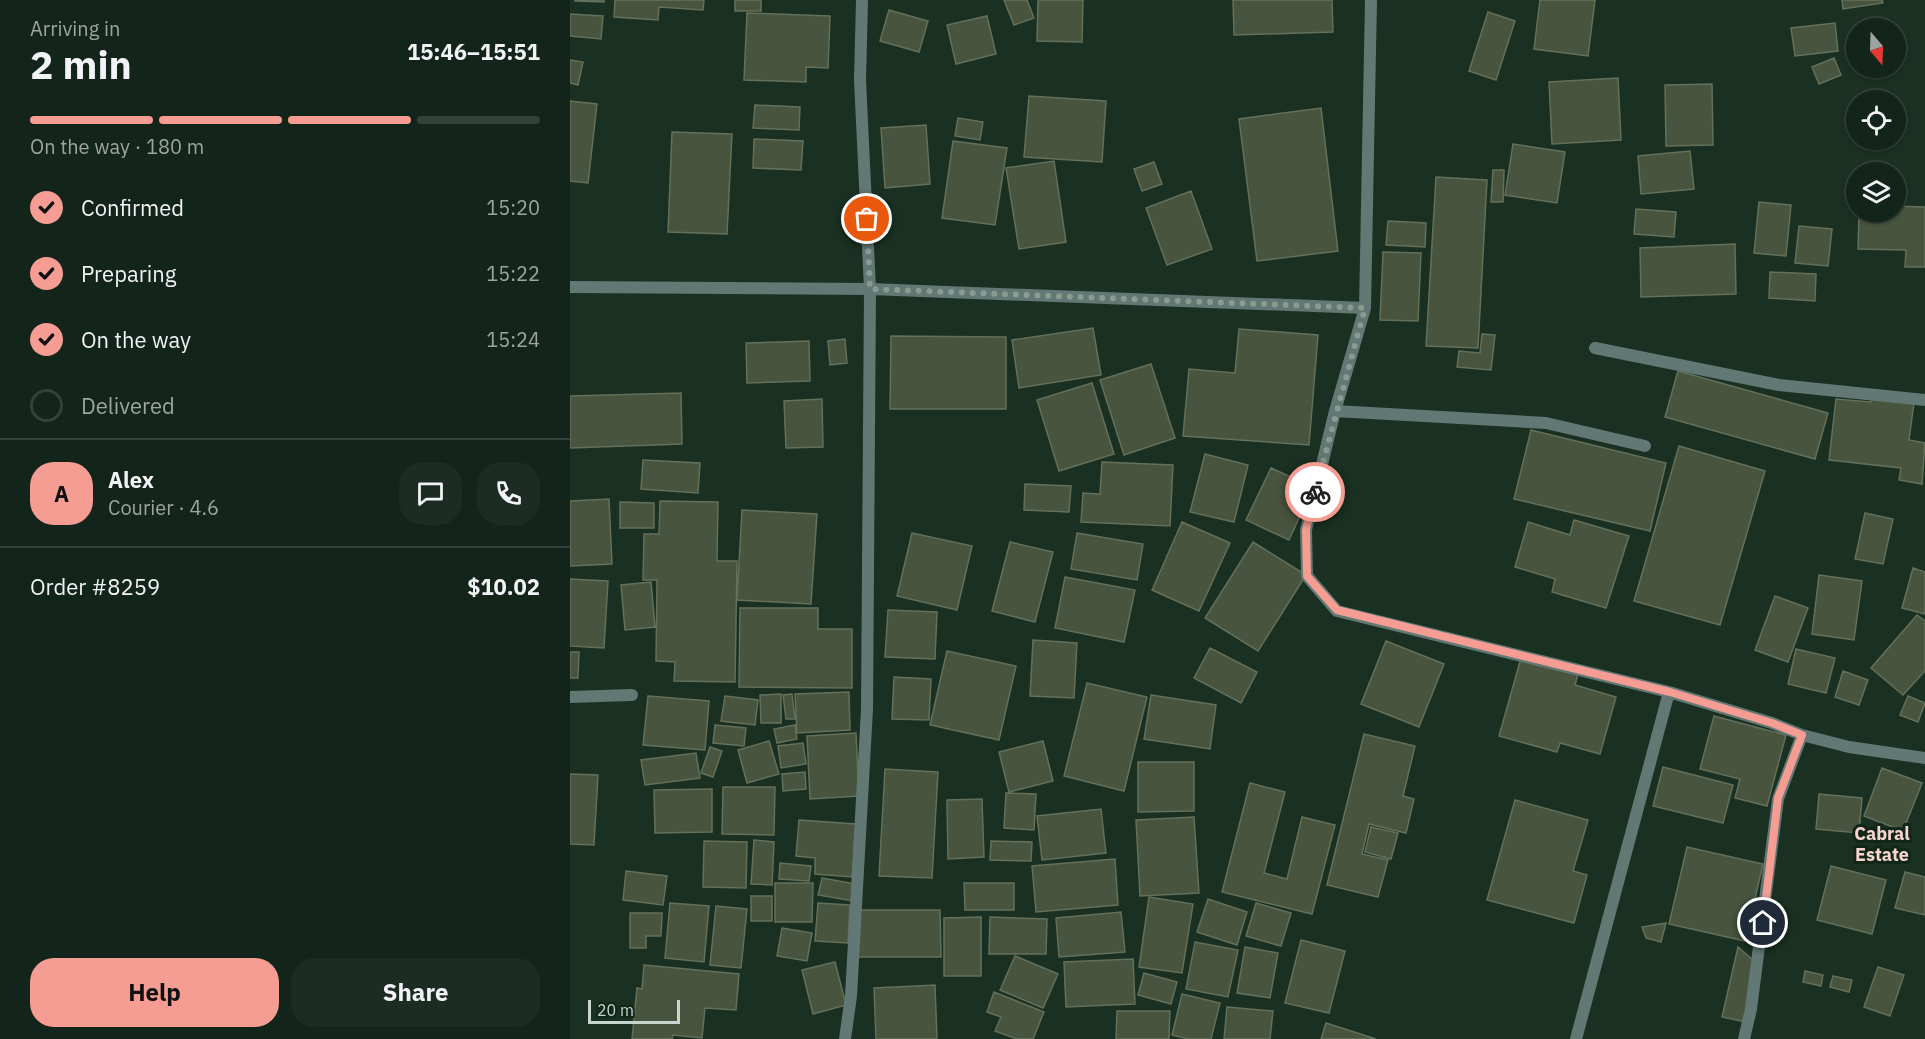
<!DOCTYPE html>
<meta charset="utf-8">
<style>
:root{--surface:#13241a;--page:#1c2c23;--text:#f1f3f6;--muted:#9da4a2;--line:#324139;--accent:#f59c93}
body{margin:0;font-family:"IBM Plex Sans",sans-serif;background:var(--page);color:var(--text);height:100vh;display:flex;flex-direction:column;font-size:22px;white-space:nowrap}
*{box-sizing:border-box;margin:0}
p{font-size:20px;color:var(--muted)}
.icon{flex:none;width:33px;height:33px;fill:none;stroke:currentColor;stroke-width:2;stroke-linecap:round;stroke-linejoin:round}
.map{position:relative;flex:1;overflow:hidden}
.sheet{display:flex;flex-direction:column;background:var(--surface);width:570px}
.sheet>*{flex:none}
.needle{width:39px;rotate:161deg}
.fabs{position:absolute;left:1276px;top:18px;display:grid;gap:12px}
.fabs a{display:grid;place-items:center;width:60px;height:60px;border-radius:50%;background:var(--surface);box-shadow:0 2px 4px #0004,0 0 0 2px var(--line);font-size:30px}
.scale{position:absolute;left:18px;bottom:15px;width:92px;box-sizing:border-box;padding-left:6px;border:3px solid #c7d5cc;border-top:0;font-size:16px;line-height:21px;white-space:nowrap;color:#c7d5cc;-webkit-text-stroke:4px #0f2619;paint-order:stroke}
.pin{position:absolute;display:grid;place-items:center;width:51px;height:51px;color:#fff;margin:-26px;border:3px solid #fff;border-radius:50%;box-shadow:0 2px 6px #0007}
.courier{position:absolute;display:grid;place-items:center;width:60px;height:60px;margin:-30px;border:4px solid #f59c93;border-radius:50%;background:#fff;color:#222;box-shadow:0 2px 8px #0007}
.head em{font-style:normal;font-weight:800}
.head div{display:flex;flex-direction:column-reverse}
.head{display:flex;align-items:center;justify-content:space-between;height:102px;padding:0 30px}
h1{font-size:39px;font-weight:800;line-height:45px}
.bar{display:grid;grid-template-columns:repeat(4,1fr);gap:9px 6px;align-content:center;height:72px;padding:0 30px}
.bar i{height:8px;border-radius:4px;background:var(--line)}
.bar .current{background:var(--accent)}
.bar p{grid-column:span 4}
.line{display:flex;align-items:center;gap:15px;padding:0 30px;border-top:2px solid var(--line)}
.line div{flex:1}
.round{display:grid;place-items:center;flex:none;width:63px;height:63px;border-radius:24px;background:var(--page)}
ol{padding:0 30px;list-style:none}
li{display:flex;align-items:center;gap:18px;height:66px}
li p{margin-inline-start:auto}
li .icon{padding:6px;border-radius:50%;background:var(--accent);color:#111;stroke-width:4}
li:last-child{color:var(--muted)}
li i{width:33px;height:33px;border:3px solid var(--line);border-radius:50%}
.cta{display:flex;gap:12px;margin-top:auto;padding:12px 30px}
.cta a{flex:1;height:69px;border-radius:24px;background:var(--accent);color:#111;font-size:24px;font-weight:800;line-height:69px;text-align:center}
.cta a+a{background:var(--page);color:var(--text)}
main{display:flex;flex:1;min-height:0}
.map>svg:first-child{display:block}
.building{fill:#48543e;stroke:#647059;stroke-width:1.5}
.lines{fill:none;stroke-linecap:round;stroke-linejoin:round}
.street{stroke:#617874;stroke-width:12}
.done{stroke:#8a9b90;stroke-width:6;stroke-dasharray:0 10.8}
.route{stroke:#f59c93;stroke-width:8}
.labels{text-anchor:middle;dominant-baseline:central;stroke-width:6;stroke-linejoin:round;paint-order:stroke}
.neighbourhood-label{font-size:18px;font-weight:bold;fill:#f7d4d0;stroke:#0f2619}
</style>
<main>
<section class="sheet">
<div class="head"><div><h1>2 min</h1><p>Arriving in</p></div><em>15:46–15:51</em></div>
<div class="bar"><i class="current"></i><i class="current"></i><i class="current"></i><i></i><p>On the way · 180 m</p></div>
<ol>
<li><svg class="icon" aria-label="check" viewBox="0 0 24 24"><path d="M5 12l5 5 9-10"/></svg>Confirmed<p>15:20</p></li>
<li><svg class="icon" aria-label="check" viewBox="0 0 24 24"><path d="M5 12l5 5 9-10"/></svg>Preparing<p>15:22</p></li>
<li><svg class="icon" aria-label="check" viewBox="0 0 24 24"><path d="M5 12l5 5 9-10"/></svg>On the way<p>15:24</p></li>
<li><i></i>Delivered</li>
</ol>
<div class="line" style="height:108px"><b class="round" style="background:var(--accent);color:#111">A</b><div><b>Alex</b><p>Courier · 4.6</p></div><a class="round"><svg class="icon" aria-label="chat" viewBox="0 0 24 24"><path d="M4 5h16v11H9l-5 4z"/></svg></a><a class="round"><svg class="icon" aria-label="phone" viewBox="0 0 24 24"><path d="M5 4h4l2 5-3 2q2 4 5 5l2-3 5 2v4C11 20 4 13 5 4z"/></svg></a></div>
<div class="line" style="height:78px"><div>Order #8259</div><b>$10.02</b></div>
<div class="cta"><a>Help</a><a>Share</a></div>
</section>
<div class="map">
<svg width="1355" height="1039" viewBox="0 0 1355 1039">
<rect width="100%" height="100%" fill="#193022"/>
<!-- building -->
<path class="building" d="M5,0H34V2L5,1Z
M45,0H134L133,10L89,7L88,20L44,17Z
M165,0H191V11H165Z
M434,0H457L464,18L444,25Z
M468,0H513L512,42L467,41Z
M663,0H762L763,32L664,35Z
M970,0H1025L1018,56L964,49Z
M1272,0H1312L1313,3L1273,9Z
M319,10L358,21L349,52L310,41Z
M918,12L945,21L926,80L899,71Z
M177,13L260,16L258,68L236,67V82L174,80Z
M0,14L33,16L31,39L0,36Z
M417,16L426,54L386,64L377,25Z
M1265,23L1268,51L1225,56L1221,28Z
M1264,58L1271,75L1249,84L1242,67Z
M0,60L13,62L8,85L0,83Z
M1048,78L1051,140L982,144L979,82Z
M1142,84L1143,145L1096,146L1095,85Z
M459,96L536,101L532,162L454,157Z
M0,101L27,104L18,183L0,181Z
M185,105L230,107L229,130L183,128Z
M751,108L768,251L687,261L669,119Z
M388,118L413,122L410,140L385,136Z
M356,125L360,184L315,188L311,128Z
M102,132L162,134L157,234L98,232Z
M184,139L233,141L231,170L183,168Z
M383,141L437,148L425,225L372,218Z
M943,144L995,152L987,203L935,195Z
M1120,151L1124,189L1071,194L1068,156Z
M484,161L496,242L449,249L436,168Z
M584,162L592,184L572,191L564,169Z
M923,170H934L933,202H921Z
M866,177L917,180L908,348L856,346Z
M621,191L642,249L597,265L576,208Z
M1189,202L1221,205L1216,256L1184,253Z
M1326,206L1355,207V267H1335L1336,250L1288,249L1289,212H1326Z
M1066,209L1106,212L1104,237L1064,234Z
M818,221L856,223L855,247L816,245Z
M1229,226L1262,229L1258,266L1225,263Z
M1165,244L1166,294L1071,297L1070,248Z
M813,252L851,253L848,321L810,320Z
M1200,272L1246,274L1245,301L1199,298Z
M523,328L531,375L449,388L442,340Z
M669,329L748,335L739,445L613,436L619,369L665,373Z
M912,334L925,335L921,370L887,367L889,351L910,353Z
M321,336L436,337V409H320Z
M275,339L277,363L260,365L258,341Z
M239,341L240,381L177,383L176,343Z
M581,364L605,438L554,455L530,380Z
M1108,371L1258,413L1245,459L1095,417Z
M522,383L544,454L489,471L467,400Z
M1302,391L1345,395L1339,440L1355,443L1352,484L1329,480L1331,468L1259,460L1266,399L1301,402Z
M111,393L112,444L0,448V396Z
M252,399L253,447L216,448L214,401Z
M961,430L1096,463L1080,531L944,499Z
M1109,446L1195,471L1150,625L1064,601Z
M635,454L678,465L664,522L620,512Z
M73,460L130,463L128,493L71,489Z
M532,462L603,465L600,526L511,522L513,493L530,494Z
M701,468L743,487L719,540L676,520Z
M455,484L501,486L499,512L454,510Z
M39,499L42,564L0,566V501Z
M90,501L148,502L147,561H167L165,682L104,681L105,662L86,661L87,580H73L74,534H89Z
M50,502L84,503V528H50Z
M172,510L247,514L241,604L167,600Z
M1295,513L1323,519L1313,564L1285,559Z
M1004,520L1059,536L1036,608L982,592L985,579L945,567L958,522L1000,535Z
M612,522L660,543L629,611L582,590Z
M342,533L402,546L387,610L327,596Z
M507,533L573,544L567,580L501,569Z
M440,542L483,552L465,622L422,611Z
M683,542L736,575L688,651L635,618Z
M1343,568L1355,572V614L1332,608Z
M1249,575L1292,581L1284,640L1242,634Z
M495,577L565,590L554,642L485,628Z
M0,579L38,581L34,648L0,646Z
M81,582L85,627L55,630L51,585Z
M1205,596L1238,608L1218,662L1185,650Z
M170,608H248V629H282V688L169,687Z
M318,610L367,612L365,659L315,657Z
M1347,615L1355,621V671L1333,695L1301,668Z
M463,640L507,643L504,698L460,696Z
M816,641L874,664L849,727L791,704Z
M640,648L687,672L671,703L624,678Z
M1226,649L1265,658L1256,693L1218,684Z
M377,651L446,666L429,740L360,725Z
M0,652H9L8,678H0Z
M951,658L1008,674L1005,685L1046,697L1030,754L990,743L987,752L929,736Z
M1273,671L1298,680L1289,705L1265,697Z
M324,677L361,679L359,720L322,719Z
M517,683L577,697L554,791L494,776Z
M279,692L280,730L227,733L225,694Z
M211,694V723H191L190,695Z
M222,694L225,719H216L213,695Z
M581,695L646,705L640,749L574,739Z
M78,696L139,701L135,750L73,745Z
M155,696L188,700L185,725L151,721Z
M1338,696L1355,703L1348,722L1330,715Z
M1144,716L1216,735L1197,806L1165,798L1170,779L1130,769Z
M145,725L176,728L174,746L143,743Z
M225,725L227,739L207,743L204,729Z
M286,733L289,796L240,799L237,736Z
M794,734L845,746L833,796L844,799L836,833L799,824L792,854L818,860L808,897L757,885Z
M199,741L209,774L177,783L168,750Z
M473,741L483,781L439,792L429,752Z
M233,743L236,764L211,768L208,746Z
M140,747L152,751L143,777L131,773Z
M126,753L130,778L75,785L71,760Z
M568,762H624V811L568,812Z
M1093,767L1163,785L1153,823L1083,806Z
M1312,768L1352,783L1333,831L1294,816Z
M315,769L368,772L362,878L309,876Z
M235,772L236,789L213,791L212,774Z
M0,774L28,775L24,845L0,844Z
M680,783L715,792L694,873L717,879L732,817L765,825L742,914L652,892Z
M153,787H205L204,835L152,834Z
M142,789V832L85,833L84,790Z
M436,793L466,794L464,830L434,828Z
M1249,794L1292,798L1289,833L1246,829Z
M412,799L414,857L378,859L377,800Z
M945,800L1018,820L1003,871L1017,875L1004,923L917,900Z
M531,809L536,853L472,860L467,816Z
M624,817L629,893L570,896L566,820Z
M229,820L286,824L282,877L245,874V858L226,856Z
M801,827L828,833L821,859L795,852Z
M184,840L204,842L202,885L181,884Z
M134,841L177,842L176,888L133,887Z
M421,841L462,842L461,861L420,860Z
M1117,847L1193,864L1175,941L1099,924Z
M545,859L548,905L466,912L462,866Z
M210,863L241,866L239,881L209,879Z
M1261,866L1316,880L1302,934L1247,920Z
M56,871L97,876L93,905L53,900Z
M1335,872L1355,877V915L1325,908Z
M252,878L286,884L283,901L248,895Z
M205,883H243L242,922H205Z
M394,883H444V910H395Z
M181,896H202V921H181Z
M579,897L623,904L612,973L569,967Z
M638,899L677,912L667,945L627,932Z
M100,903L139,906L134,962L95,958Z
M248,903L280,905L278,943L245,941Z
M686,903L721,913L711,946L676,936Z
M146,906L177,909L171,968L140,965Z
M288,910H370L371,957H288Z
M551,912L555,952L489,957L486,918Z
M60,913H92L91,936H76V948H60Z
M411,917V976H374V918Z
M420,917L477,919L476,954H419Z
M1096,923L1091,942L1076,938L1072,927Z
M212,928L242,933L237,961L207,956Z
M731,940L775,951L759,1013L715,1003Z
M625,942L668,950L658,997L616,989Z
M675,947L708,953L700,998L667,993Z
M1168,947L1183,960L1176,1022L1152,1017Z
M445,956L488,974L473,1008L430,990Z
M563,959L565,1004L496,1007L494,962Z
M265,962L276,1005L243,1014L232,970Z
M74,965L169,974L166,1010L135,1008L132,1038L103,1035L102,1039H62L67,988L72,989Z
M1308,967L1334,975L1320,1016L1294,1007Z
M1235,971L1253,975L1251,986L1233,982Z
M574,973L607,982L601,1004L568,995Z
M1263,976L1282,980L1279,992L1260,987Z
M365,985L367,1039H306L304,988Z
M424,992L474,1012L463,1039H447L425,1031L431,1017L417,1012Z
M612,994L650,1003L641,1039H618L602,1035Z
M657,1007L703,1011L700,1039H654Z
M547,1011H600L599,1039H546Z
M756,1023L806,1039H751Z"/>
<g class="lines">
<!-- street -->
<path class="street" d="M801,0L795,308L765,411L736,530L737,576L767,611L1099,692L1006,1039
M0,287L300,289L795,308
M1025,348L1209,385L1355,400
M765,411L976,423L1075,446
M1099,692L1202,723L1232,735L1279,747L1355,758
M0,697L62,695
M275,1039L281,996L297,709L300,289L290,80L292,0
M1174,1039L1181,1009L1208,799L1232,735"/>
</g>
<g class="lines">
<!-- done -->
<path class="done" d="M297,219L300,289L795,308L745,492"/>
<!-- route -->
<path class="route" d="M745,492L736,530L737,576L767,610L1100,692L1202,723L1232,735L1208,798L1193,923"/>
</g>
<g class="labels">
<!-- neighbourhood labels -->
<g class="neighbourhood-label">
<text x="1312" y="833">Cabral<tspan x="1312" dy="21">Estate</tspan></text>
</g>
</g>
</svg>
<div class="fabs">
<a><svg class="needle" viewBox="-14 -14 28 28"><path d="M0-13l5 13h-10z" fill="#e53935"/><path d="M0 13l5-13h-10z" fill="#9da4a2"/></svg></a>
<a><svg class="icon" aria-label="locate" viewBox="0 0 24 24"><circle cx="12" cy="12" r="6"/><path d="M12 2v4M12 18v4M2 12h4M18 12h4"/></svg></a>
<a><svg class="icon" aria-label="layers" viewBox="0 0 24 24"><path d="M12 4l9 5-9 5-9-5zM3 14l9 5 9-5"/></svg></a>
</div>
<div class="scale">20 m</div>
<div class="pin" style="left:297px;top:219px;background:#ea580c"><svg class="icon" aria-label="bag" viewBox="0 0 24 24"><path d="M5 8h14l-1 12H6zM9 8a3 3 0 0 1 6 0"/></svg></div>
<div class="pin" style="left:1193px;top:923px;background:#1f2937"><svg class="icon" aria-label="home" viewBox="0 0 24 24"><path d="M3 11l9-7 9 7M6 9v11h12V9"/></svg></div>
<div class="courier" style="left:745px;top:492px"><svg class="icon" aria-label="bike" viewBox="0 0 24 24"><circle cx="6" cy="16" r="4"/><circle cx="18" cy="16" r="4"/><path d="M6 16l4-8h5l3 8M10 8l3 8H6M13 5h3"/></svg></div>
</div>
</main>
